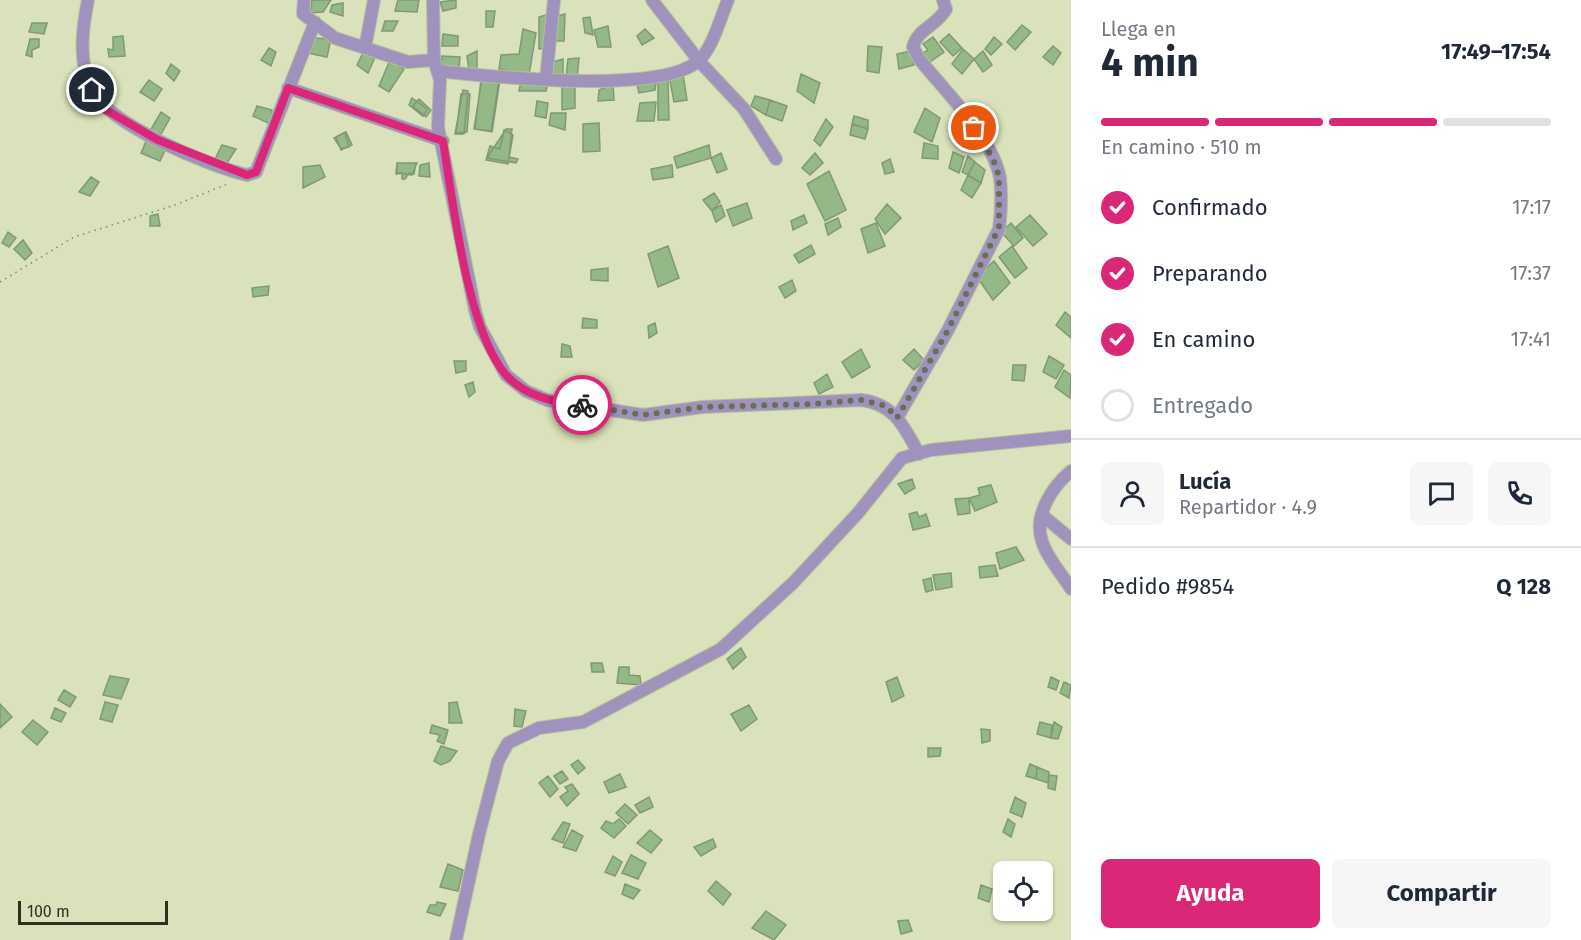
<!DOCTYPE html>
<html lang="es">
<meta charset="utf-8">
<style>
:root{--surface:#fff;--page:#f6f6f7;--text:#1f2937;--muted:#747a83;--line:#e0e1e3;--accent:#db2777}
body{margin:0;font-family:"Fira Sans",sans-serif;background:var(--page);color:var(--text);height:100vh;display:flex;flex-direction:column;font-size:22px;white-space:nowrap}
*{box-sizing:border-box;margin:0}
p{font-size:20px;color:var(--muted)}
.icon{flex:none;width:33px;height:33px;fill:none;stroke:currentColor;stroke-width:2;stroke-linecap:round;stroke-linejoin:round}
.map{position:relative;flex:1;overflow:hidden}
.panel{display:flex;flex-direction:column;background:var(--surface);width:510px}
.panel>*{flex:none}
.buttons{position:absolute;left:993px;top:861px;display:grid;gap:12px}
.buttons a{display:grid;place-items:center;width:60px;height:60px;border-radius:9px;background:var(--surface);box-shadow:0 2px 4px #0004;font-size:30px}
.scale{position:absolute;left:18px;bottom:15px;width:150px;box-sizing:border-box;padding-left:6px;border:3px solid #2d3020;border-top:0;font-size:16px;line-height:21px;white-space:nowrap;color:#2d3020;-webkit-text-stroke:4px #d9e2ba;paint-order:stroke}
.pin{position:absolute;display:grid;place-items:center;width:51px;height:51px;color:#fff;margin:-26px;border:3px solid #fff;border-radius:50%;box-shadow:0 2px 6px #0007}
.courier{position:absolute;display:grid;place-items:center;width:60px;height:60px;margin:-30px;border:4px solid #db2777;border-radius:50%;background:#fff;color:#222;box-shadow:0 2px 8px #0007}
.overview em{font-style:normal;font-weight:700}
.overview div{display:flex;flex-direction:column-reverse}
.overview{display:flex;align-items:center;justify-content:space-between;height:102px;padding:0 30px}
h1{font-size:39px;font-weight:700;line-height:45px}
.bar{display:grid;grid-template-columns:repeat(4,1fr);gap:9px 6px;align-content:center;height:72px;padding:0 30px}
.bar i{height:8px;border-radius:4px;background:var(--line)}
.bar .selected{background:var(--accent)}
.bar p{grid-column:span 4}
.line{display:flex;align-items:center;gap:15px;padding:0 30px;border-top:2px solid var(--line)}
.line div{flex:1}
.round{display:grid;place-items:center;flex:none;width:63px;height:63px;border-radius:9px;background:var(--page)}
ol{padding:0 30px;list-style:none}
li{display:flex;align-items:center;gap:18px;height:66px}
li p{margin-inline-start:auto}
li .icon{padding:6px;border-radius:50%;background:var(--accent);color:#fff;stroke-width:4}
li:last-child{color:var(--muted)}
li i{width:33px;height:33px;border:3px solid var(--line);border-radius:50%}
.button{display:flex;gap:12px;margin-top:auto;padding:12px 30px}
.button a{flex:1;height:69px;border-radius:9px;background:var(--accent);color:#fff;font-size:24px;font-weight:700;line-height:69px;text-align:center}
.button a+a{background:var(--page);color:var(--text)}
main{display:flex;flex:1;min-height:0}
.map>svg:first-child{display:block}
.building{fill:#94b986;stroke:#809877;stroke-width:1.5}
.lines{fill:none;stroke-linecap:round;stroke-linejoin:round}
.minor-casing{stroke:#b7be9b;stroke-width:14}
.path{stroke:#82886d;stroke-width:1.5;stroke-dasharray:1.5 4.5;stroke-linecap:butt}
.minor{stroke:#9f93be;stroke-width:12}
.done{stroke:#696e56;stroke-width:6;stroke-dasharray:0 10.8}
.route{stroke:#db2777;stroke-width:8}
</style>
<main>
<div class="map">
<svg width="1071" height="940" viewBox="0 0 1071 940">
<rect width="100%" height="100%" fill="#d9e2ba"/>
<!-- building -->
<path class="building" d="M312,0H331L323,12L310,13Z
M398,0H419L417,12L395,11Z
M456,0V8L443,11L440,2Z
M343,3V16L330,12L332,5Z
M486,11H495L493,27H486Z
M549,14L547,48L539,49V17Z
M565,14L564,41H555L557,16Z
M590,17L593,35L585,33L583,18Z
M385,21H398L393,31H382Z
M32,23H47L44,34L29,32Z
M1022,25L1031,32L1015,50L1007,42Z
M608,26L611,47H598L594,30Z
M523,29L536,33L529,75L499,69L501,55L519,54Z
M645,29L654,38L642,45L637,36Z
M443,34L458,36V46H442Z
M949,34L962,48L953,56L940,42Z
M123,36L125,56L109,57L108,49L113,50V37Z
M933,37L944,52L927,64L920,55L928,50L923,44Z
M994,37L1002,44L991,55L985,49Z
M312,38L331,39L327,57L307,53Z
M30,39H39V47L32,50V57L26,55Z
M868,46L882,47L879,73L867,71Z
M1053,46L1061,53L1053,65L1043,57Z
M269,48L276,52L271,66L261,60Z
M963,49L974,59L962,74L952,64Z
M364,51L376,55L368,73L357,65Z
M477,51V69L469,70L467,56Z
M911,51L914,65L899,69L897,54Z
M983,51L992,65L983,72L974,59Z
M442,56L460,57L459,70L441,68Z
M579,58L577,79L566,78L568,59Z
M563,59V75L552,76V62Z
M390,60L404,69L389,92L379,86Z
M171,64L180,71L174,81L166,73Z
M683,74L687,100L674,102L669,76Z
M801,74L820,83L814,103L797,91Z
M482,78L500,80L492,132L474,129Z
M149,80L162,89L154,101L140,92Z
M481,80H499L491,131L475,129Z
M521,81L548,83L546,91H519Z
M658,81H668L669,120H658Z
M656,83L655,90L639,93L637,85Z
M575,84V108L562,110V87Z
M613,84L614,100L598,101L599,90Z
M463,90L468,91L464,134H455Z
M461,94H470L467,132L456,133Z
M755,96L770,100L766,115L751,106Z
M412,98L427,109L423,116L409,105Z
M419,99L431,110L426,117L413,106Z
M770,100L787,106L782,121L766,115Z
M537,101L548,103L546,118L535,116Z
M656,102L654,121H637L640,103Z
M257,106L272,110L270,124L253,116Z
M925,108L940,118L932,142L914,132Z
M161,112L170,118L161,134L150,131Z
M551,113H566L565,130L549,125Z
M854,116L868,120V129L852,124Z
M826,119L833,127L820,146L814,140Z
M599,123L600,151L583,152V124Z
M852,124L868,129L865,139L850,135Z
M506,129H512L509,157L518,159L516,163L487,158Z
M504,130L513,135L508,164L486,160L490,146L500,149Z
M345,132L349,147L341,149L334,138Z
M346,132L352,145L341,150L336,137Z
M147,139L166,148L160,161L141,153Z
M924,143L938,146V159L922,158Z
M222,145L236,149L227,163L215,159Z
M709,145L711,158L677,168L674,157Z
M953,152L964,157L959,173L949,168Z
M721,153L727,169L717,173L711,158Z
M815,153L823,163L810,175L802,168Z
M968,156L975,162L968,175L962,172Z
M890,159L894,172L885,174L882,163Z
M975,162L985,170L981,183L968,175Z
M397,163H416L414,174L409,173L405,179H402V173L396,174Z
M397,163H417L412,175L397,173Z
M429,163L430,177L419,176L420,165Z
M320,165L325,177L303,188V167Z
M672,165L673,177L653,180L651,169Z
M829,171L846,210L825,221L807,184Z
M968,175L981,183L972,198L961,190Z
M91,177L99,182L90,196L79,192Z
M714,193L720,202L712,211L703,200Z
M747,203L752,218L733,226L727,210Z
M887,204L901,218L885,234L875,219Z
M721,205L725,216L716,222L712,211Z
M158,214L160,226H150V216Z
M804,215L807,223L793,230L791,221Z
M1030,215L1047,234L1033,246L1016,227Z
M838,218L841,227L828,235L825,224Z
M876,223L885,246L868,253L861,229Z
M1011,223L1023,238L1014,246L1001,232Z
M8,232L16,238L9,247L2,243Z
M23,240L32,253L25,260L14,249Z
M811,245L815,254L799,263L794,255Z
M668,246L679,278L658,287L648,254Z
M1012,246L1027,268L1015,278L999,257Z
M994,261L1010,283L993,300L977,277Z
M608,268V281L591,280V270Z
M792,280L796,291L785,298L779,287Z
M269,286L268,295L253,297L252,288Z
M1065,312L1071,317V338L1056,325Z
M583,318L597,320V328H582Z
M655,323L657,333L649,338L648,326Z
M562,344L570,346L572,357H561Z
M861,349L870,367L852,378L842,362Z
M914,349L924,360L914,370L903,360Z
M1049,356L1064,365L1056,379L1043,372Z
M454,361H466V371L456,373Z
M1013,365H1026L1024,381L1012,380Z
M1064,370L1071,375L1070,398L1055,387Z
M827,374L833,387L819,394L814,383Z
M473,382L475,392L469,397L465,385Z
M912,479L915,488L905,494L898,484Z
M991,485L997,502L975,511L969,498L980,495L978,488Z
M969,498L970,513L958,515L955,499Z
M917,512L919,517L926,514L930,526L913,530L909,514Z
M1016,547L1024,560L1000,569L996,553Z
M995,565L998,576L980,578L979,567Z
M951,573L952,587L936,590L933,575Z
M931,578L933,590L926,592L923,580Z
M741,648L746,657L733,669L727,659Z
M591,663H602L604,672H592Z
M619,667H629V675L640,676L641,685L617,683Z
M110,676L129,679L121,699L103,695Z
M897,677L904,696L892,702L886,682Z
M1051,677L1059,681L1056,690L1048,687Z
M1064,682L1071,685L1069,698L1060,693Z
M64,690L76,697L70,707L58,700Z
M105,702L118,705L112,722L100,719Z
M457,702L462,723H449V703Z
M0,704L12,717L0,728Z
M749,705L757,719L741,731L731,714Z
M55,708L66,713L61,722L51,718Z
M515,709L526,711L522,727L514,726Z
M33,720L48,732L37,745L22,732Z
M1040,722L1052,725L1051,738L1037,734Z
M1054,722L1062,727L1058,739L1051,738Z
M432,725L448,730L444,744L437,741L440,735L430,733Z
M981,729L990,730V741L982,743Z
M441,746L457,751L450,761L441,765L434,761Z
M928,748H941L940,756L928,757Z
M578,760L585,768L578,774L571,765Z
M1030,764L1037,767L1036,779L1026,776Z
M1037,767L1049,772L1048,783L1036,779Z
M562,771L568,779L560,784L554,776Z
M620,774L626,787L609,793L604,782Z
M1049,775L1057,776L1055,790L1048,788Z
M548,776L558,789L550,797L539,783Z
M572,784L579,794L567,806L560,797L568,791L565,787Z
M649,797L653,807L640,813L635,805Z
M1015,797L1026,803L1022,817L1010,812Z
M625,804L637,815L628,824L616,813Z
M619,819L626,826L614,838L601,828L606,821L613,824Z
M1008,819L1015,824L1011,837L1003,832Z
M563,822L570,824L563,843L552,839Z
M572,830L583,836L576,851L563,847Z
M650,830L662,840L651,853L637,843Z
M713,839L716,847L701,856L694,847Z
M631,855L646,863L638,879L622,873Z
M613,856L622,862L615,876L605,872Z
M448,864L463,870L458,891L440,887Z
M716,881L731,894L723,905L708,891Z
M625,884L640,890L633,899L622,894Z
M981,885L992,889L989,902L978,898Z
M437,902L446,904L440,916L427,912L430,905H436Z
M766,911L786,925L774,940L752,928Z
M908,920L912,931L901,934L898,921Z"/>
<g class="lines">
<!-- minor casing -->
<g class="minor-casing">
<path id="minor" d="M88,0C82,30 78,62 92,90C109,125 209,166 247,175L256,172L315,22
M304,0L303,14L335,38L408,62L434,60L437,70L447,72C499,77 657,94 697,62C713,49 720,18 728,0
M433,0L434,60
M652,0L699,61L744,109L776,159
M365,48L374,0
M437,70L440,80L438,127L475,310L480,327L506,375L526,391L547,400L643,415L703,407L861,400C895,404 904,427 919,454
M546,79L554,0
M288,88L443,141
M897,418L948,330L999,229C1001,212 1002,195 1000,178C993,138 945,91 920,60L913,47C917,29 938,25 946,9L943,0
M1071,471C1053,486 1033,515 1042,541C1047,558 1062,574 1071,589
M1042,515L1071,539
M456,940L479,834L498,761L508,743L539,728L583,722L721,649L793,583L858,513L902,458L931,450L1071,436"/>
</g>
<!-- path -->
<path class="path" d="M0,282L74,237L175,205L230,183"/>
<!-- minor -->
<use href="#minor" class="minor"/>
</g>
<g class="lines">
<!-- done -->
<path class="done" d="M582,405L643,415L704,407L812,404L861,400L886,406L897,418L948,330L999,228V176L993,159L974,128"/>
<!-- route -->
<path class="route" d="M92,90L106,110L158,140L247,175L256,172L288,88L443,141C453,202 467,330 506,375C526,397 554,402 582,405"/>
</g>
</svg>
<div class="buttons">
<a><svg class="icon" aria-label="locate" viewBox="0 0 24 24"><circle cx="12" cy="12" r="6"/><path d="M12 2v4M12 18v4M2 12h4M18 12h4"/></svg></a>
</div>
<div class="scale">100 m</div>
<div class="pin" style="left:974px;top:128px;background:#ea580c"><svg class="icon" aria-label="bag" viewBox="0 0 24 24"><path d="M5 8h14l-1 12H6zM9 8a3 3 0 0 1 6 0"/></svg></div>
<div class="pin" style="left:92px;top:90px;background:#1f2937"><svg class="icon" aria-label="home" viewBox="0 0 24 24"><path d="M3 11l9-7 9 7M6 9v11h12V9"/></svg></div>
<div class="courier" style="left:582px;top:405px"><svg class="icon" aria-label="bike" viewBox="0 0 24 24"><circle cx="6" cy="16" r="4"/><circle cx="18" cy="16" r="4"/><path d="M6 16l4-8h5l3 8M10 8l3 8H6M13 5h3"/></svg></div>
</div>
<section class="panel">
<div class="overview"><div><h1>4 min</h1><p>Llega en</p></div><em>17:49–17:54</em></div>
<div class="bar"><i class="selected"></i><i class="selected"></i><i class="selected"></i><i></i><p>En camino · 510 m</p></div>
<ol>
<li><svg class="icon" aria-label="check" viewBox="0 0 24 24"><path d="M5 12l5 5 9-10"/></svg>Confirmado<p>17:17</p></li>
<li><svg class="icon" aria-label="check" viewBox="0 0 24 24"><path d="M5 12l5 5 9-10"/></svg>Preparando<p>17:37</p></li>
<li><svg class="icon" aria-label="check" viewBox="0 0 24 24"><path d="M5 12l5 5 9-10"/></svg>En camino<p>17:41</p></li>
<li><i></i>Entregado</li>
</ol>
<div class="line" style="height:108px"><a class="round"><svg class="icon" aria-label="person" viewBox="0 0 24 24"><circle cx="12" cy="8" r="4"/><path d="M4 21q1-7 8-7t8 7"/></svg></a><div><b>Lucía</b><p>Repartidor · 4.9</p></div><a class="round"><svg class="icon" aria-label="chat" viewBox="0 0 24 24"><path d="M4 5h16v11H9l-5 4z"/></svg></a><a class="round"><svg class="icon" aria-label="phone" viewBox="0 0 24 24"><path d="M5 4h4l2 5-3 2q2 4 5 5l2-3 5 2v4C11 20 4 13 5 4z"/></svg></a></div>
<div class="line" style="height:78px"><div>Pedido #9854</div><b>Q 128</b></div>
<div class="button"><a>Ayuda</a><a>Compartir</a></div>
</section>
</main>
